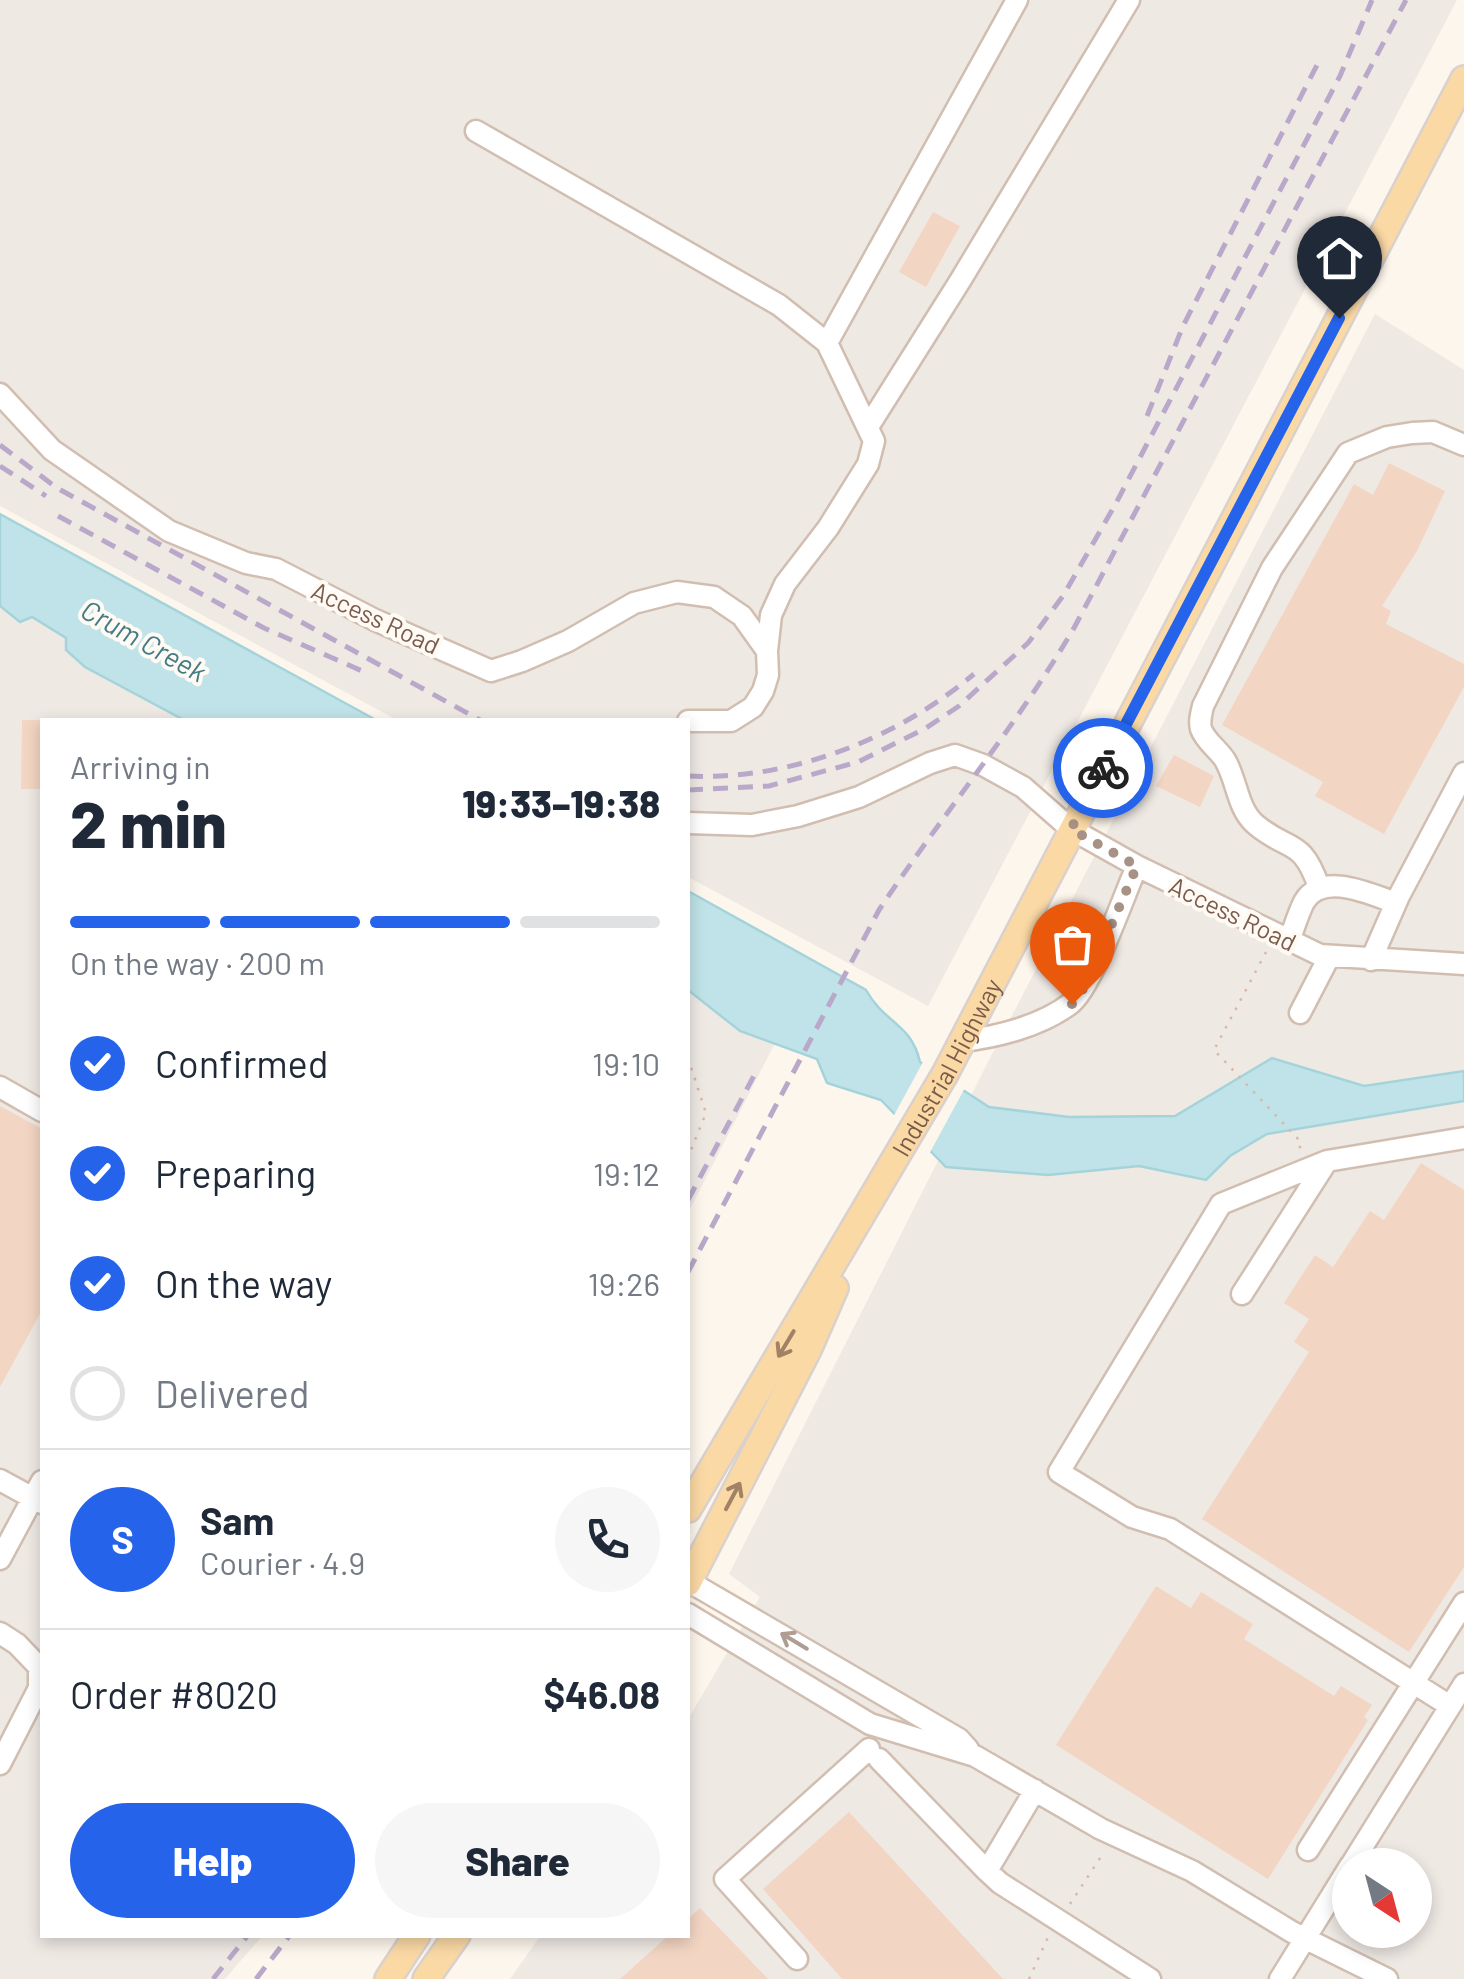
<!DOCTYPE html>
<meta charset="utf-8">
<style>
:root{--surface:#fff;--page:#f6f6f7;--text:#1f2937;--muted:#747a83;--line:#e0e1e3;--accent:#2563eb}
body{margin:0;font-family:Barlow,sans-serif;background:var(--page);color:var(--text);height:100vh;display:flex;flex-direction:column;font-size:38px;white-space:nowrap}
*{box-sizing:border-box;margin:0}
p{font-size:32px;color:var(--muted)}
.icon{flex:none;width:55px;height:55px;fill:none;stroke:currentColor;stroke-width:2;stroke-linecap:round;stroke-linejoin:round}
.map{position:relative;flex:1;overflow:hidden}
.side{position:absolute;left:40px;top:718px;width:650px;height:1220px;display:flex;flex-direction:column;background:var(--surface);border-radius:0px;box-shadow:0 5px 15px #0003}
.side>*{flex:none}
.needle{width:65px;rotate:144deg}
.fabs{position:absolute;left:1332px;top:1848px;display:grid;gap:20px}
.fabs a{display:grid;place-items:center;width:100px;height:100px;border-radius:50%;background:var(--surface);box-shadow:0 5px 15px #0003;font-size:50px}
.pin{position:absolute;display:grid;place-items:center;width:85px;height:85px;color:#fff;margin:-102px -42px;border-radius:50% 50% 50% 0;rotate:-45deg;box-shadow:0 0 10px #0007}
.pin .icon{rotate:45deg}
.courier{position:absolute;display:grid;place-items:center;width:100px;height:100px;margin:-50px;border:8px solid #2563eb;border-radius:50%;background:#fff;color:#222;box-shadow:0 2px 12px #0007}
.summary em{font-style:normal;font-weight:800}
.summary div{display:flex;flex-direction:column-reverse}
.summary{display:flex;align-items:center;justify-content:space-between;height:170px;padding:0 30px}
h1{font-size:65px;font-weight:800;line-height:75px}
.bar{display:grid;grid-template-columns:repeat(4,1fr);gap:15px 10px;align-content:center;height:120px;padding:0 30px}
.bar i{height:12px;border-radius:8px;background:var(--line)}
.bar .selected{background:var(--accent)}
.bar p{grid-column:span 4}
.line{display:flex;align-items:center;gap:25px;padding:0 30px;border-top:2px solid var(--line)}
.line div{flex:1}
.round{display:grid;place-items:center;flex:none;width:105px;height:105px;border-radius:52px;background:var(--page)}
ol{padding:0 30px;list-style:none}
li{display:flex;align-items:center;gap:30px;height:110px}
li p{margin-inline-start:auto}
li .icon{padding:10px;border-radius:50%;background:var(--accent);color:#fff;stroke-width:4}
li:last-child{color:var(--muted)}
li i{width:55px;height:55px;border:5px solid var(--line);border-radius:50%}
.primary-button{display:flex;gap:20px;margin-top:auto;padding:20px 30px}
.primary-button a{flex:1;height:115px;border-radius:60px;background:var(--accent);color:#fff;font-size:40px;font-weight:800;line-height:115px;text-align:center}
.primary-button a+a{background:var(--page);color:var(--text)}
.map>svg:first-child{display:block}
.industrial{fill:#efe9e4;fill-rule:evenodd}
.water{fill:#bfe3e8;stroke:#a5d3da;stroke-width:2.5}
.pier{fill:#fdf6ec}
.building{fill:#f3d5c3}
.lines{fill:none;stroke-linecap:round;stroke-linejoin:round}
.minor-casing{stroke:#d1beb0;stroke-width:25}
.major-casing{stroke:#dad1cd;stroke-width:30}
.path{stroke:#d9b8a5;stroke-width:2.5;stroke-dasharray:2.5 8;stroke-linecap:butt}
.minor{stroke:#fff;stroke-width:20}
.major{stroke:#fbd9a5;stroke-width:25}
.rail{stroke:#b9a8c9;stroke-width:5;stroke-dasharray:15 10;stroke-linecap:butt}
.oneway{stroke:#a18267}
.oneway2{stroke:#af9d94}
.done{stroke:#a89285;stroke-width:10;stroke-dasharray:0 18}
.route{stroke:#2563eb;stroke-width:12}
.labels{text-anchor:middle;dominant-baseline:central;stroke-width:8;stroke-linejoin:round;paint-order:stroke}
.street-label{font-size:25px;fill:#7a5c4d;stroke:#fffaf3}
.water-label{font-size:28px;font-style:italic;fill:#437c86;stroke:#fffaf3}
</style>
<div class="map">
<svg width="1464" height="1979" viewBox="0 0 1464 1979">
<rect width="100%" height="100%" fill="#fdf6ec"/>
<!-- industrial -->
<path class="industrial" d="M0,0H1457L928,1006L688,877V720H397L0,506Z
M1375,314L1464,370V1979H510L541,1935H688V1719L760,1597L729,1574L990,1058ZM1350,1865H1415V1930H1350Z
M0,606L20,622L32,617L67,638V650L85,667L184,720H42V1935H263L225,1979H0Z
M688,990L740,1031L775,1043L688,1213Z"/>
<!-- water -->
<path class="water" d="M0,514L376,720H184L85,667L66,650V638L32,617L20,622L0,606Z
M688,891L866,990C885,1024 911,1023 920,1062L989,1107L1069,1117L1175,1116L1272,1058L1364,1086L1464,1071V1101L1267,1134L1230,1156L1206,1180L1139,1166L1048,1175L946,1167L881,1100L827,1083L817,1059L740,1031L688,990Z"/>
<!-- pier -->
<path class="pier" d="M923,1062L966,1086L928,1156L892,1119Z"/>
<!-- building -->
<path class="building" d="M933,212L960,226L926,287L899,272Z
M1389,463L1445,491L1417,551L1382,606L1391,611L1386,624L1464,664V687L1384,834L1315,796L1323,782L1222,725L1354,484L1373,495Z
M22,720H42V789H21Z
M1174,755L1214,776L1200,807L1156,786Z
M0,1106L42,1129V1310L0,1387Z
M1421,1163L1464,1190V1567L1409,1652L1202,1519L1309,1352L1294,1342L1309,1319L1284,1303L1315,1255L1333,1267L1370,1211L1384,1220Z
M1156,1586L1191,1608L1201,1592L1253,1624L1244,1639L1334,1696L1341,1686L1372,1705L1364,1717L1368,1720L1268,1879L1056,1745Z
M849,1812L1003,1979H842L763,1889Z
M700,1908L768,1979H620L669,1935H688V1919Z"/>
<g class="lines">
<!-- minor casing -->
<g class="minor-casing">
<path id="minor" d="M476,131L779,305L827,343L874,441L868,464L828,528L785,584L771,615L767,651
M827,343L1017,0
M0,394L52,450L169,531L246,563L276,569L375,620L491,671L522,661L568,641L634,603L677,592L714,597L742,616L767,651L768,675L763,691L753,707L731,721H688
M868,427L960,281L1129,0
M688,823L752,825L798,816L859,797L930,763L955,755L983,765L1023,787L1071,829L1137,866L1320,955L1464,964
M1319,887C1301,836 1289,853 1255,824C1237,808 1237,780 1225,760C1218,749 1206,742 1201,729C1199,721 1201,715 1203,706L1272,568L1348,453L1387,437L1412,433L1433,432L1464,445
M1289,941C1294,928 1298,914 1304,902C1322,871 1370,894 1396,903
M1371,960L1399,896L1464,773
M1300,1013L1329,957
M962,1041C997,1037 1041,1026 1070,1004C1092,988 1124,895 1137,866
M0,1087L42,1111
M1327,1161L1221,1204L1059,1472L1132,1517L1170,1529L1450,1706
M1242,1294L1327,1161L1464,1138
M0,1480L42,1503
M0,1559L42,1481
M688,1581L959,1739L968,1749
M688,1614L870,1724L975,1756L1101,1829L1192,1871L1292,1932L1387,1979
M0,1633L17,1644L39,1667V1688L0,1764
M879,1759L987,1871
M1035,1790L987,1871L1000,1883L1150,1979
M1308,1850L1464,1603
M1351,1865L1464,1684
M797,1959L725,1879L869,1749
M1280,1979L1350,1866"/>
</g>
<!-- major casing -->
<g class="major-casing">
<g id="major">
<path id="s1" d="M688,1509L945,1074L1464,79"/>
<path d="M688,1583L808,1350L835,1288"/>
<path d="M388,1979L417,1935"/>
<path d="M426,1979L457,1935"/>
</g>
</g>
<!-- path -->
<path class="path" d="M1266,952L1214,1050L1301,1142L1299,1151
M688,1058L706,1113L688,1157
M1070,1904L1104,1852
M1029,1979L1049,1935"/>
<!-- minor -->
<use href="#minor" class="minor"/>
<!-- major -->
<use href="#major" class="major"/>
<!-- rail -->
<path class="rail" d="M1147,416L1183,326L1317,65
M0,445L57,488L480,720
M0,466L46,496
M58,516L264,628L369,674
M688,776C789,781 897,739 974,674
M688,790L769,786L858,762L926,728L959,706L1028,643L1063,596L1115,505L1340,76L1372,0
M688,1200L758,1068
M688,1272L879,910C942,815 1016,727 1074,628L1406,0
M213,1979L248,1935
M256,1979L290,1935"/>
</g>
<!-- one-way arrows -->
<defs><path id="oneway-shaft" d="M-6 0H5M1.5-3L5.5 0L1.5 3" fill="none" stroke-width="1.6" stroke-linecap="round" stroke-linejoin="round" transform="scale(2.5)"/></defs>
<g class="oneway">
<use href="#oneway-shaft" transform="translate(786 1344) rotate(121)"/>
<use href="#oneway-shaft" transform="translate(733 1496) rotate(-62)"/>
</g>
<use class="oneway2" href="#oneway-shaft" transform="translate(794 1641) rotate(-149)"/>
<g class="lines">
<!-- done -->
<path class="done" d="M1072,1004L1085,986L1137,866L1071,829L1103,768"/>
<!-- route -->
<path class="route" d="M1103,768L1339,318"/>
</g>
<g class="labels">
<!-- street labels -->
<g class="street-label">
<text transform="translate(376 617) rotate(25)">Access Road</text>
<text transform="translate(1233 913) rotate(26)">Access Road</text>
<text stroke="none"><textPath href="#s1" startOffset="512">Industrial Highway</textPath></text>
</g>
<!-- water labels -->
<g class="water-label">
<text transform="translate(144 640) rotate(29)">Crum Creek</text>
</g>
</g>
</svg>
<div class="fabs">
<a><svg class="needle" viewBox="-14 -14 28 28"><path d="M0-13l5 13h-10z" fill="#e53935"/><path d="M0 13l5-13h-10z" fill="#747a83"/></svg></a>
</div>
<div class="pin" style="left:1072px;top:1004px;background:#ea580c"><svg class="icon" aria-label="bag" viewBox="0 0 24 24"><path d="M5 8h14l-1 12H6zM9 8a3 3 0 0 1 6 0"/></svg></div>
<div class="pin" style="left:1339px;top:318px;background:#1f2937"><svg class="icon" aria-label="home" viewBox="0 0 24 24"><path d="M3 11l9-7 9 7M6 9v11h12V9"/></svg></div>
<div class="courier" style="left:1103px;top:768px"><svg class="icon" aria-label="bike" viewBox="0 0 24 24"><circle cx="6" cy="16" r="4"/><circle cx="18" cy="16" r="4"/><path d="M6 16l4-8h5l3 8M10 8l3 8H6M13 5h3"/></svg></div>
<section class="side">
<div class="summary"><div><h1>2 min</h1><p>Arriving in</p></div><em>19:33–19:38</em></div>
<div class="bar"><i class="selected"></i><i class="selected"></i><i class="selected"></i><i></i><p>On the way · 200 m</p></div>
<ol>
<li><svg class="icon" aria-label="check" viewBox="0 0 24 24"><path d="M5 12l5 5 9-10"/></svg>Confirmed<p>19:10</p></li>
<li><svg class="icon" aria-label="check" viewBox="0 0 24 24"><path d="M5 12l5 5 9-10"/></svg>Preparing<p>19:12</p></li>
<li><svg class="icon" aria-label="check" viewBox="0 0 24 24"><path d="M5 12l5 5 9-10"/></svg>On the way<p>19:26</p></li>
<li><i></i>Delivered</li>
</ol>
<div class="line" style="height:180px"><b class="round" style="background:var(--accent);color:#fff">S</b><div><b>Sam</b><p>Courier · 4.9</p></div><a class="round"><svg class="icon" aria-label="phone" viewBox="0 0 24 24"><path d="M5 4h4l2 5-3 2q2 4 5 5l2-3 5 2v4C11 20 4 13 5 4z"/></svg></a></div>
<div class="line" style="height:130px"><div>Order #8020</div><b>$46.08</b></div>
<div class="primary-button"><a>Help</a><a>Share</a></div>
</section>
</div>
